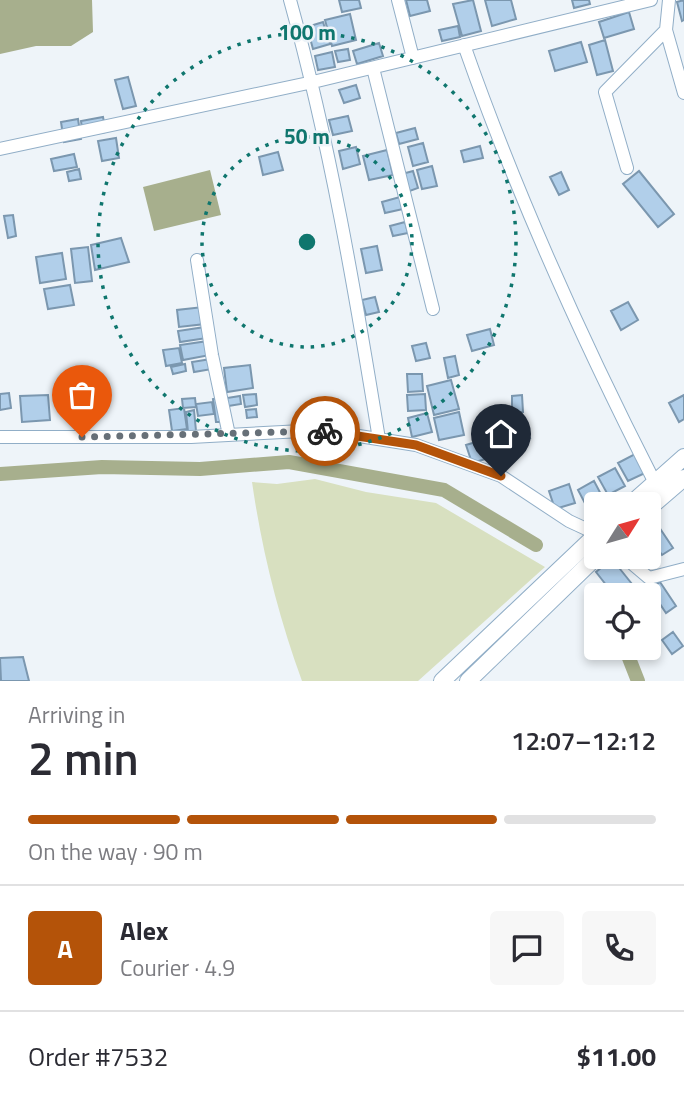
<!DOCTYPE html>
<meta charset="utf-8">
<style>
:root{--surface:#fff;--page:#f7f7f7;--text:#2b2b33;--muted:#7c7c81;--line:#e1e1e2;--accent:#b45309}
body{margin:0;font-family:"Titillium Web",sans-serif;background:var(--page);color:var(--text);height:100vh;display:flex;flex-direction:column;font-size:26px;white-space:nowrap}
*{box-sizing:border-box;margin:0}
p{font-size:23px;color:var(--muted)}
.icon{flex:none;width:38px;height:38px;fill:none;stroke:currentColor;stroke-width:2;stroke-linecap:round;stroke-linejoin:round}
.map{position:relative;height:681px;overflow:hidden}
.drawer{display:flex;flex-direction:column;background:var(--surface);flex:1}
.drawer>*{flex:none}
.needle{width:46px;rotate:53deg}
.buttons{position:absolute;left:584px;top:492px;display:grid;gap:14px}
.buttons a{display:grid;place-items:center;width:77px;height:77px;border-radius:7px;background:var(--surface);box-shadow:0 4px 10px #0003;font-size:35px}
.pin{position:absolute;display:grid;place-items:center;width:60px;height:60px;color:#fff;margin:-72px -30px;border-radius:50% 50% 50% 0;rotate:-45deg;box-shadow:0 0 7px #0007}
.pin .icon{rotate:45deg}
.courier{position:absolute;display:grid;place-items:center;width:70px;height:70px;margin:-35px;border:5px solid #b45309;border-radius:50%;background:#fff;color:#222;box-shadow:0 2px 9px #0007}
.headline em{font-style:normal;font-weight:600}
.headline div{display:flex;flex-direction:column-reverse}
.headline{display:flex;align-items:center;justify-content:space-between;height:119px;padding:0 28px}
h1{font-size:46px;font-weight:600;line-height:52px}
.bar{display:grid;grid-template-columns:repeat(4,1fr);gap:10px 7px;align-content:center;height:84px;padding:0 28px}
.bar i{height:9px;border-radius:5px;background:var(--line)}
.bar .active{background:var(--accent)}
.bar p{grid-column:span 4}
.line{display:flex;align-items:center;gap:18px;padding:0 28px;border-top:2px solid var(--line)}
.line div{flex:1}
.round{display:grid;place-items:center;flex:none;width:74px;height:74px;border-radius:7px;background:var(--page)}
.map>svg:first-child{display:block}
.green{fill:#d8e0c0}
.water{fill:#a7af8d}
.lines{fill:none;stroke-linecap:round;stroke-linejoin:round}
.canal{stroke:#a7af8d;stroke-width:14}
.building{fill:#b1cfea;stroke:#7b97af;stroke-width:2}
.street-casing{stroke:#91aec7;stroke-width:14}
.secondary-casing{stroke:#91aec7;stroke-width:18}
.street{stroke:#fff;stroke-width:12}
.secondary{stroke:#fff;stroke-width:16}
.done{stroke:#677078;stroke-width:7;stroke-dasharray:0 12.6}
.route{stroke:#b45309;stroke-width:9}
.ring{fill:none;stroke:#0f766e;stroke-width:3.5;stroke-dasharray:3.5 7}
.centre{fill:#0f766e;stroke:#eef4f9;stroke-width:3.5}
.ring-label{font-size:21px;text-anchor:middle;font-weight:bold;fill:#0f766e;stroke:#eef4f9;stroke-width:5;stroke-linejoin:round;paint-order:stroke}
</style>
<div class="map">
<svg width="684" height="681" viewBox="0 0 684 681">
<rect width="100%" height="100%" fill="#eef4f9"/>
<!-- green -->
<path class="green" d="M315,479L366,492L436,503L545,567L418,681H302C278,615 262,551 252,482L277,484Z"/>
<!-- water -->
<path class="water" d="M0,0H92L93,32L71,46H36L0,54Z
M210,170L221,215L154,231L143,187Z"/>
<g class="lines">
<!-- canal -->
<path class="canal" d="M0,474L102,467L200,469L289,462L444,490L536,545
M591,596L597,603
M625,648L638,681"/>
</g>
<!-- building -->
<path class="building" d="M339,0H359L361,8L342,12Z
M406,0H427L430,11L410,16Z
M473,0L481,31L462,36L453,4Z
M485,0H511L516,19L492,26Z
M572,0H589L590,4L574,8Z
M684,0V20L682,21L677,2Z
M629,12L634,29L604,38L599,22Z
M350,14L356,40L332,46L325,20Z
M323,22L330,44L313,49L307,27Z
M458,26L460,37L442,41L439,30Z
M605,40L613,71L597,75L589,45Z
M581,42L587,62L555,71L549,51Z
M379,43L383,56L357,64L353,51Z
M348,49L350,60L338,62L335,51Z
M332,52L335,67L318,70L315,56Z
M128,77L136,106L123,109L115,80Z
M356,85L360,98L344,103L339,90Z
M348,116L352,131L333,135L329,120Z
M103,117L106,132L83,136L81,121Z
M78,119L81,139L64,142L61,122Z
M415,128L418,139L399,144L396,133Z
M116,138L119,158L102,161L98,141Z
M423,143L428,162L413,166L408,147Z
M480,146L483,158L464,162L461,151Z
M356,147L360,164L343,169L339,151Z
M387,150L393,175L369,180L363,156Z
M278,152L283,170L263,175L259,157Z
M74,154L77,167L54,171L51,159Z
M432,166L437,186L422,189L417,170Z
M79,169L81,179L69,181L67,172Z
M413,171L418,188L407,192L402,174Z
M639,171L674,214L658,227L623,184Z
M561,172L569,190L559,195L550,177Z
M400,197L403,209L385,213L382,202Z
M13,215L16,236L8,238L4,216Z
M405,222L408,233L393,236L390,226Z
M121,238L129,262L95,270L91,245Z
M377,246L382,270L366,273L361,249Z
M88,247L92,281L75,283L71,249Z
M62,253L66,279L40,283L36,257Z
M70,285L74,305L48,309L44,289Z
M375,297L379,312L366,315L362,300Z
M628,302L638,320L621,330L611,311Z
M203,307L205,324L179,327L177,310Z
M205,327L207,338L180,342L178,331Z
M490,329L494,345L472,351L467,335Z
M208,341L210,355L183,360L180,345Z
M426,343L430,358L416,361L412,346Z
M179,348L182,363L166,366L163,350Z
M455,356L459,375L448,378L444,358Z
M211,359L212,369L194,372L192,362Z
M185,364L186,371L173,374L171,367Z
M250,365L253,388L227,392L224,368Z
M407,374H422L423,391L408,392Z
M451,380L459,409L434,415L427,386Z
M9,393L11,408L0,410V394Z
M256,394L257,405L245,407L243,395Z
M425,394L426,410L408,411L407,395Z
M48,395L50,420L22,422L20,396Z
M522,395L523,412H512V396Z
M684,395V419L679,422L669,403Z
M240,396L241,404L228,406L227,398Z
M195,398L196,407L183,408L182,399Z
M221,398L224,422H216L213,399Z
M212,402L214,414L198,416L196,404Z
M184,408L187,429L172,431L169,410Z
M256,409L257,417L247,418L246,410Z
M194,410L196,431L188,432L186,412Z
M459,412L464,435L439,440L434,418Z
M427,413L432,432L412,437L408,418Z
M520,420L530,438L519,444L509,426Z
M486,439L492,457L472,463L466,445Z
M635,454L645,473L628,481L618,463Z
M615,468L625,486L608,495L598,477Z
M594,481L604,500L588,509L578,490Z
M569,484L575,503L555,509L549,491Z
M659,527L673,548L662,555L649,536Z
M612,559L632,584L618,595H614L596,572Z
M660,582L676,606L666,613L650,589Z
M673,632L683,646L672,654L662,640Z
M23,657L29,681H1L0,658Z"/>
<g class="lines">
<!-- street casing -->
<g class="street-casing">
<path id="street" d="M290,0C330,144 355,291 379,439
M398,0L413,58
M669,0L666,30L684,93
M464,45C517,196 582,340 655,483
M373,68L433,309
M0,149L313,82L651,0
M627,168L605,92L666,30
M197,260L212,355L229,435
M0,437H191L321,430L416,445L501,476L569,521L597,534
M623,556L649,578L684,569"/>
</g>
<!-- secondary casing -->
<g class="secondary-casing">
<path id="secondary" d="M631,504L684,457
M649,508L684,478
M442,681L597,534
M468,681L597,556"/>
</g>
<!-- street -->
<use href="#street" class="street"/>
<!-- secondary -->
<use href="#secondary" class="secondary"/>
</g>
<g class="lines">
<!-- done -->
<path class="done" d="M82,437L325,431"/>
<!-- route -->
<path class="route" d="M325,431L416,445L501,476"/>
</g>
<!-- distance rings -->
<g class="ring">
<circle cx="307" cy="242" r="105"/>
<circle cx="307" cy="242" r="209"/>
</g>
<circle cx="307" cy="242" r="10" class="centre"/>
<g class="ring-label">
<text x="307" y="40">100 m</text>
<text x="307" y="144">50 m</text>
</g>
</svg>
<div class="buttons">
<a><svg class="needle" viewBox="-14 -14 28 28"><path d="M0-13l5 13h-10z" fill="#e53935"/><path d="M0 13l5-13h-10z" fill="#7c7c81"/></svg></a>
<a><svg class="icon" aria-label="locate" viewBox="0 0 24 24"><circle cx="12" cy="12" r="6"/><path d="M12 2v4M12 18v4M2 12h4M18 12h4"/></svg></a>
</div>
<div class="pin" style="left:82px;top:437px;background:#ea580c"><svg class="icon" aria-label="bag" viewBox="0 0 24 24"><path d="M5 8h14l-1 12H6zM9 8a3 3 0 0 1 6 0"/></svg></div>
<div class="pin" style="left:501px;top:476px;background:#1f2937"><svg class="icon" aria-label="home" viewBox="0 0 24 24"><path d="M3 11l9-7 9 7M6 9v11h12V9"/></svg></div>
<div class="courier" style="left:325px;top:431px"><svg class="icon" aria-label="bike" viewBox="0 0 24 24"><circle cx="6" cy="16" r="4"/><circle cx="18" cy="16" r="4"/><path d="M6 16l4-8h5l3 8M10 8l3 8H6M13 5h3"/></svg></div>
</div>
<section class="drawer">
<div class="headline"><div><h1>2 min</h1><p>Arriving in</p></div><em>12:07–12:12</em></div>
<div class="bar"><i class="active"></i><i class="active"></i><i class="active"></i><i></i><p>On the way · 90 m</p></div>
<div class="line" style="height:126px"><b class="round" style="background:var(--accent);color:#fff">A</b><div><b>Alex</b><p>Courier · 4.9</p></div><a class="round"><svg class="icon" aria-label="chat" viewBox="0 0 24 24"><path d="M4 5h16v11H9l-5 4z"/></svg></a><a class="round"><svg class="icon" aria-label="phone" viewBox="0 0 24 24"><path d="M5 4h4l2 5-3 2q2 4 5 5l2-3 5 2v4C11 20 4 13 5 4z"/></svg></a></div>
<div class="line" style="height:91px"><div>Order #7532</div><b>$11.00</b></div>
</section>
